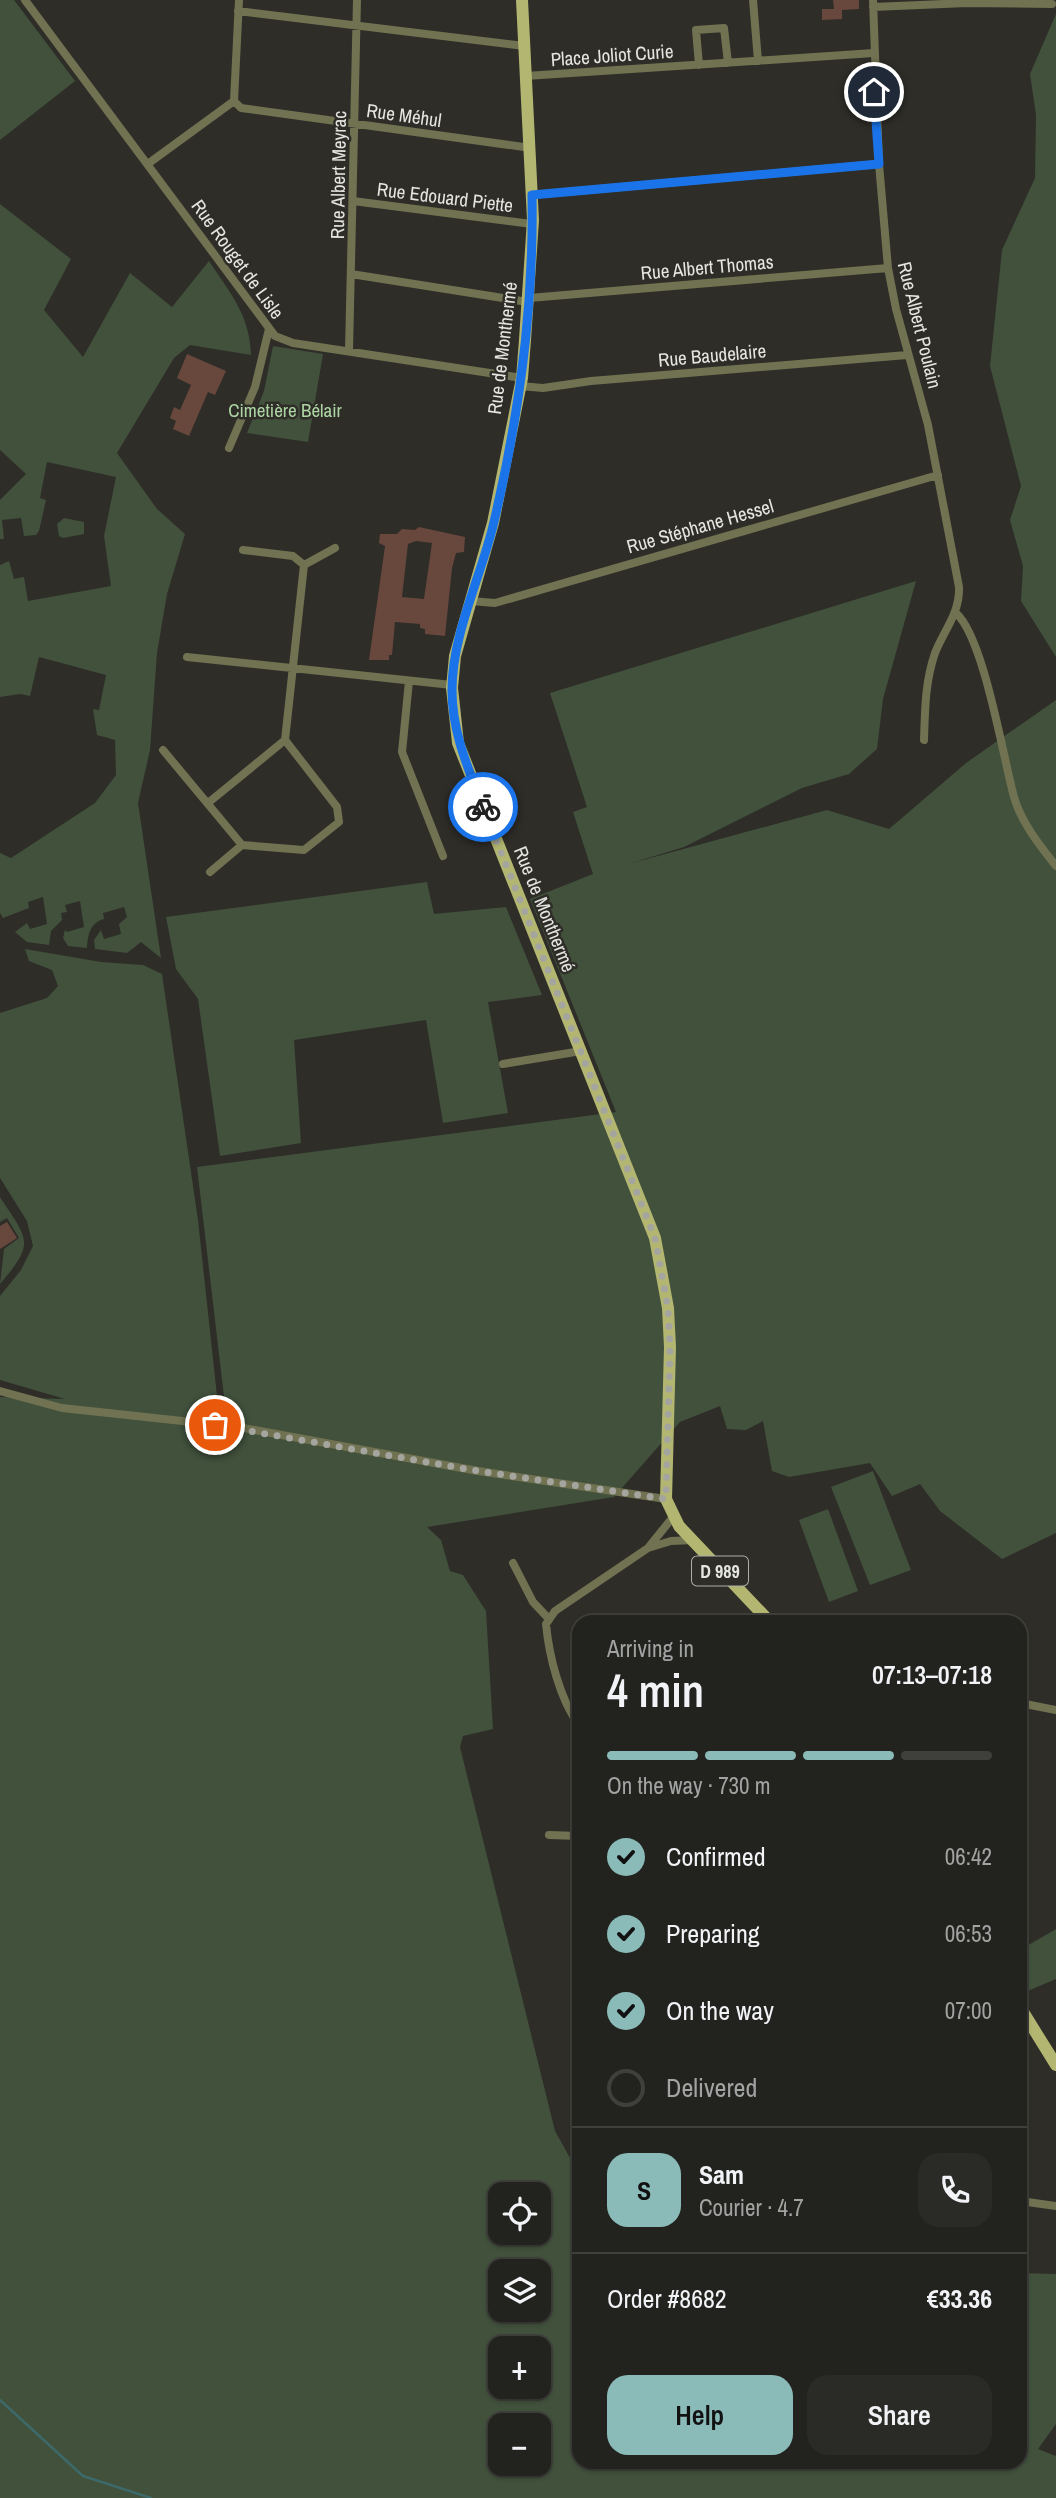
<!DOCTYPE html>
<meta charset="utf-8">
<style>
:root{--surface:#22221e;--page:#2a2a27;--text:#f1f3f6;--muted:#a2a4a4;--line:#3f3f3c;--accent:#8bbbb9}
body{margin:0;font-family:"Archivo Narrow",sans-serif;background:var(--page);color:var(--text);height:100vh;display:flex;flex-direction:column;font-size:26px;white-space:nowrap}
*{box-sizing:border-box;margin:0}
p{font-size:23px;color:var(--muted)}
.icon{flex:none;width:38px;height:38px;fill:none;stroke:currentColor;stroke-width:2;stroke-linecap:round;stroke-linejoin:round}
.map{position:relative;flex:1;overflow:hidden}
.panel{position:absolute;left:572px;top:1615px;width:455px;height:854px;display:flex;flex-direction:column;background:var(--surface);border-radius:21px;box-shadow:0 2px 5px #0004,0 0 0 2px var(--line)}
.panel>*{flex:none}
.buttons{position:absolute;left:488px;top:2182px;display:grid;gap:14px}
.buttons a{display:grid;place-items:center;width:63px;height:63px;border-radius:14px;background:var(--surface);box-shadow:0 2px 5px #0004,0 0 0 2px var(--line);font-size:35px}
.pin{position:absolute;display:grid;place-items:center;width:60px;height:60px;color:#fff;margin:-30px;border:4px solid #fff;border-radius:50%;box-shadow:0 2px 7px #0007}
.courier{position:absolute;display:grid;place-items:center;width:70px;height:70px;margin:-35px;border:5px solid #1a73e8;border-radius:50%;background:#fff;color:#222;box-shadow:0 2px 9px #0007}
.summary em{font-style:normal;font-weight:600}
.summary div{display:flex;flex-direction:column-reverse}
.summary{display:flex;align-items:center;justify-content:space-between;height:119px;padding:0 35px}
h1{font-size:46px;font-weight:600;line-height:52px}
.bar{display:grid;grid-template-columns:repeat(4,1fr);gap:10px 7px;align-content:center;height:84px;padding:0 35px}
.bar i{height:9px;border-radius:5px;background:var(--line)}
.bar .selected{background:var(--accent)}
.bar p{grid-column:span 4}
.line{display:flex;align-items:center;gap:18px;padding:0 35px;border-top:2px solid var(--line)}
.line div{flex:1}
.round{display:grid;place-items:center;flex:none;width:74px;height:74px;border-radius:21px;background:var(--page)}
ol{padding:0 35px;list-style:none}
li{display:flex;align-items:center;gap:21px;height:77px}
li p{margin-inline-start:auto}
li .icon{padding:7px;border-radius:50%;background:var(--accent);color:#111;stroke-width:4}
li:last-child{color:var(--muted)}
li i{width:38px;height:38px;border:4px solid var(--line);border-radius:50%}
.button{display:flex;gap:14px;margin-top:auto;padding:14px 35px}
.button a{flex:1;height:80px;border-radius:21px;background:var(--accent);color:#111;font-size:28px;font-weight:600;line-height:80px;text-align:center}
.button a+a{background:var(--page);color:var(--text)}
.map>svg:first-child{display:block}
.green{fill:#41513c;fill-rule:evenodd}
.lines{fill:none;stroke-linecap:round;stroke-linejoin:round}
.stream{stroke:#3d6969;stroke-width:2.5}
.building{fill:#68473d;fill-rule:evenodd}
.minor{stroke:#707251;stroke-width:8}
.primary{stroke:#b3b670;stroke-width:12}
.done{stroke:#a5a5a0;stroke-width:7;stroke-dasharray:0 12.6}
.route{stroke:#1a73e8;stroke-width:9}
.labels{text-anchor:middle;dominant-baseline:central;stroke-width:5;stroke-linejoin:round;paint-order:stroke}
.shield{fill:#2e2d28;stroke:#aeaeaa;stroke-width:2}
.shield-label{font-size:18px;font-weight:bold;fill:#e5e5e1}
.street-label{font-size:19px;fill:#e5e5e1;stroke:#2e2d28}
.park-label{font-size:19px;fill:#aed6a4;stroke:#2e2d28}
</style>
<div class="map">
<svg width="1056" height="2498" viewBox="0 0 1056 2498">
<rect width="100%" height="100%" fill="#2e2d28"/>
<!-- green -->
<path class="green" d="M0,0H14L75,81L0,140Z
M1056,14V657L1021,601L1023,566L1010,520L1021,486L990,366L1002,250L1035,178L1036,115L1030,74Z
M0,204L71,259L44,310L83,357L130,273L172,307L209,261C230,293 250,315 251,355L190,345L174,358L117,453L157,509L185,534L167,594L157,653L150,750L138,803L161,958L141,942L127,953L95,949L94,940L101,930L104,939L121,934L119,924L127,917L124,907L103,913L104,919C90,923 88,934 87,948L68,946L63,938L65,930L67,932L84,927L80,901L65,905L67,912L61,913L62,920L51,931L49,945L27,942L15,932L27,923L30,929L47,924L43,897L28,902L29,908L3,918L0,913V853L11,858L95,803L116,775L115,740L97,735L93,709L99,710L106,675L39,657L30,696L20,694L0,697V565L9,561L14,579L24,577L28,601L111,586L104,536L116,477L47,462L40,498L46,500L39,531L36,535L24,536L21,518L2,520L4,539H0V500L26,474L0,450Z
M273,346L323,354L308,442L247,433L264,391Z
M64,518L84,522V534L63,538L59,536L57,524Z
M916,581L883,699L877,749L849,774L802,788L684,847L632,863L827,810L889,829L966,763L1056,700V1533L1002,1559L940,1511L920,1484L892,1496L870,1463L789,1477L772,1471L763,1421L746,1430L727,1429L720,1406L680,1422L614,1497L427,1527L441,1540L450,1571L463,1575L486,1611L493,1729L463,1736L460,1747L555,2131L579,2174V2462H1020V2273L1056,2274V2424L1038,2449L1056,2456V2498H0V1397L65,1399L0,1380V1296L21,1270L33,1246L27,1221L0,1178V1013L47,998L58,986L52,970L29,961L25,949L101,962L143,965L162,974L198,1220L218,1405H225L197,1167L616,1112L530,899L593,874L573,812L587,807L550,693ZM500,2194H539V2233H500ZM500,2272H539V2310H500ZM500,2348H539V2387H500ZM500,2426H539V2464H500Z
M427,882L434,914L506,907L542,995L488,1002L508,1113L443,1123L426,1020L294,1040L301,1143L220,1156L198,999L176,969L166,917Z
M0,1197C28,1240 36,1242 0,1284L4,1249L19,1238L7,1218L0,1222Z
M873,1471L911,1570L870,1585L831,1487Z
M828,1509L858,1591L829,1602L799,1520Z
M1056,1929V1979L1023,1993L1020,1988V1950Z"/>
<g class="lines">
<!-- stream -->
<path class="stream" d="M0,2400L83,2476L151,2498"/>
</g>
<!-- building -->
<path class="building" d="M833,0H859V9L842,10V19L822,20V9H834Z
M187,354L226,371L215,395L208,392L189,436L173,429L176,421L170,418L174,407L180,410L191,385L177,378Z
M419,527L465,537L464,552L456,553L452,568L445,636L425,634V629L420,628V624L395,622L392,655H389V660H369L385,546L379,543L380,534H397L402,529L415,530ZM416,541L432,543L424,599L402,597L408,544Z
M7,1222L17,1238L0,1249V1226Z"/>
<g class="lines">
<!-- minor -->
<path class="minor" d="M25,0L275,336L293,343L522,378
M753,0L758,61
M873,0L879,164L888,268L896,309L928,425L959,587C960,613 944,630 935,653C925,682 925,710 924,740
M873,7L967,3L1052,4
M238,11L524,46
M699,65L696,30L724,28L728,63
M526,76L874,53
M234,101L241,108L531,148
M149,163L234,101L239,0
M532,195L879,164
M353,201L532,224
M351,274L528,302
M529,298L888,268
M349,351L357,0
M520,386L543,388L591,381L907,355
M229,448L255,387L269,329
M243,550L293,556L304,565
M471,601L495,603L938,475
M956,613C984,638 1003,757 1014,797C1021,822 1040,846 1056,866
M187,657L452,685
M409,681L402,752L443,856
M163,750L242,845L304,850L339,822L337,807L285,740L304,565L335,548
M208,803L285,740
M210,872L242,845
M503,1064L581,1051
M0,1391L62,1408L238,1427L478,1471L666,1499
M648,1548L671,1541L694,1540
M513,1563L533,1602L549,1619
M1020,1703L1056,1710
M579,1725C560,1700 549,1656 546,1624L555,1611L648,1548L673,1517
M549,1835L579,1836
M579,1905V1915
M1020,2201L1056,2206"/>
<!-- primary -->
<path class="primary" d="M522,0L533,220L525,340L522,378L493,523L455,656L452,688L458,743L655,1238L668,1308L670,1347L666,1499L679,1526L770,1622
M1020,2007L1056,2065"/>
</g>
<g class="lines">
<!-- done -->
<path class="done" d="M215,1425L478,1471L666,1499L670,1347L668,1308L655,1238L483,807"/>
<!-- route -->
<path class="route" d="M483,807C468,768 452,732 452,690C452,635 480,579 493,526C519,418 534,306 532,195L879,164L874,92"/>
</g>
<g class="labels">
<!-- shield labels -->
<rect class="shield" x="692" y="1556.5" width="56" height="29" rx="5"/>
<g class="shield-label">
<text x="720" y="1571">D 989</text>
</g>
<!-- street labels -->
<g class="street-label">
<text transform="translate(612 55) rotate(-4)">Place Joliot Curie</text>
<text transform="translate(404 115) rotate(8)">Rue Méhul</text>
<text transform="translate(338 175) rotate(-89)">Rue Albert Meyrac</text>
<text transform="translate(445 197) rotate(7)">Rue Edouard Piette</text>
<text transform="translate(238 259) rotate(54)">Rue Rouget de Lisle</text>
<text transform="translate(707 267) rotate(-5)">Rue Albert Thomas</text>
<text transform="translate(920 325) rotate(76)">Rue Albert Poulain</text>
<text transform="translate(502 348) rotate(-83)">Rue de Monthermé</text>
<text transform="translate(712 355) rotate(-5)">Rue Baudelaire</text>
<text transform="translate(700 526) rotate(-16)">Rue Stéphane Hessel</text>
<text transform="translate(545 909) rotate(68)">Rue de Monthermé</text>
</g>
<!-- park labels -->
<g class="park-label">
<text x="285" y="410">Cimetière Bélair</text>
</g>
</g>
</svg>
<div class="buttons">
<a><svg class="icon" aria-label="locate" viewBox="0 0 24 24"><circle cx="12" cy="12" r="6"/><path d="M12 2v4M12 18v4M2 12h4M18 12h4"/></svg></a>
<a><svg class="icon" aria-label="layers" viewBox="0 0 24 24"><path d="M12 4l9 5-9 5-9-5zM3 14l9 5 9-5"/></svg></a>
<a>+</a>
<a>−</a>
</div>
<div class="pin" style="left:215px;top:1425px;background:#ea580c"><svg class="icon" aria-label="bag" viewBox="0 0 24 24"><path d="M5 8h14l-1 12H6zM9 8a3 3 0 0 1 6 0"/></svg></div>
<div class="pin" style="left:874px;top:92px;background:#1f2937"><svg class="icon" aria-label="home" viewBox="0 0 24 24"><path d="M3 11l9-7 9 7M6 9v11h12V9"/></svg></div>
<div class="courier" style="left:483px;top:807px"><svg class="icon" aria-label="bike" viewBox="0 0 24 24"><circle cx="6" cy="16" r="4"/><circle cx="18" cy="16" r="4"/><path d="M6 16l4-8h5l3 8M10 8l3 8H6M13 5h3"/></svg></div>
<section class="panel">
<div class="summary"><div><h1>4 min</h1><p>Arriving in</p></div><em>07:13–07:18</em></div>
<div class="bar"><i class="selected"></i><i class="selected"></i><i class="selected"></i><i></i><p>On the way · 730 m</p></div>
<ol>
<li><svg class="icon" aria-label="check" viewBox="0 0 24 24"><path d="M5 12l5 5 9-10"/></svg>Confirmed<p>06:42</p></li>
<li><svg class="icon" aria-label="check" viewBox="0 0 24 24"><path d="M5 12l5 5 9-10"/></svg>Preparing<p>06:53</p></li>
<li><svg class="icon" aria-label="check" viewBox="0 0 24 24"><path d="M5 12l5 5 9-10"/></svg>On the way<p>07:00</p></li>
<li><i></i>Delivered</li>
</ol>
<div class="line" style="height:126px"><b class="round" style="background:var(--accent);color:#111">S</b><div><b>Sam</b><p>Courier · 4.7</p></div><a class="round"><svg class="icon" aria-label="phone" viewBox="0 0 24 24"><path d="M5 4h4l2 5-3 2q2 4 5 5l2-3 5 2v4C11 20 4 13 5 4z"/></svg></a></div>
<div class="line" style="height:91px"><div>Order #8682</div><b>€33.36</b></div>
<div class="button"><a>Help</a><a>Share</a></div>
</section>
</div>
